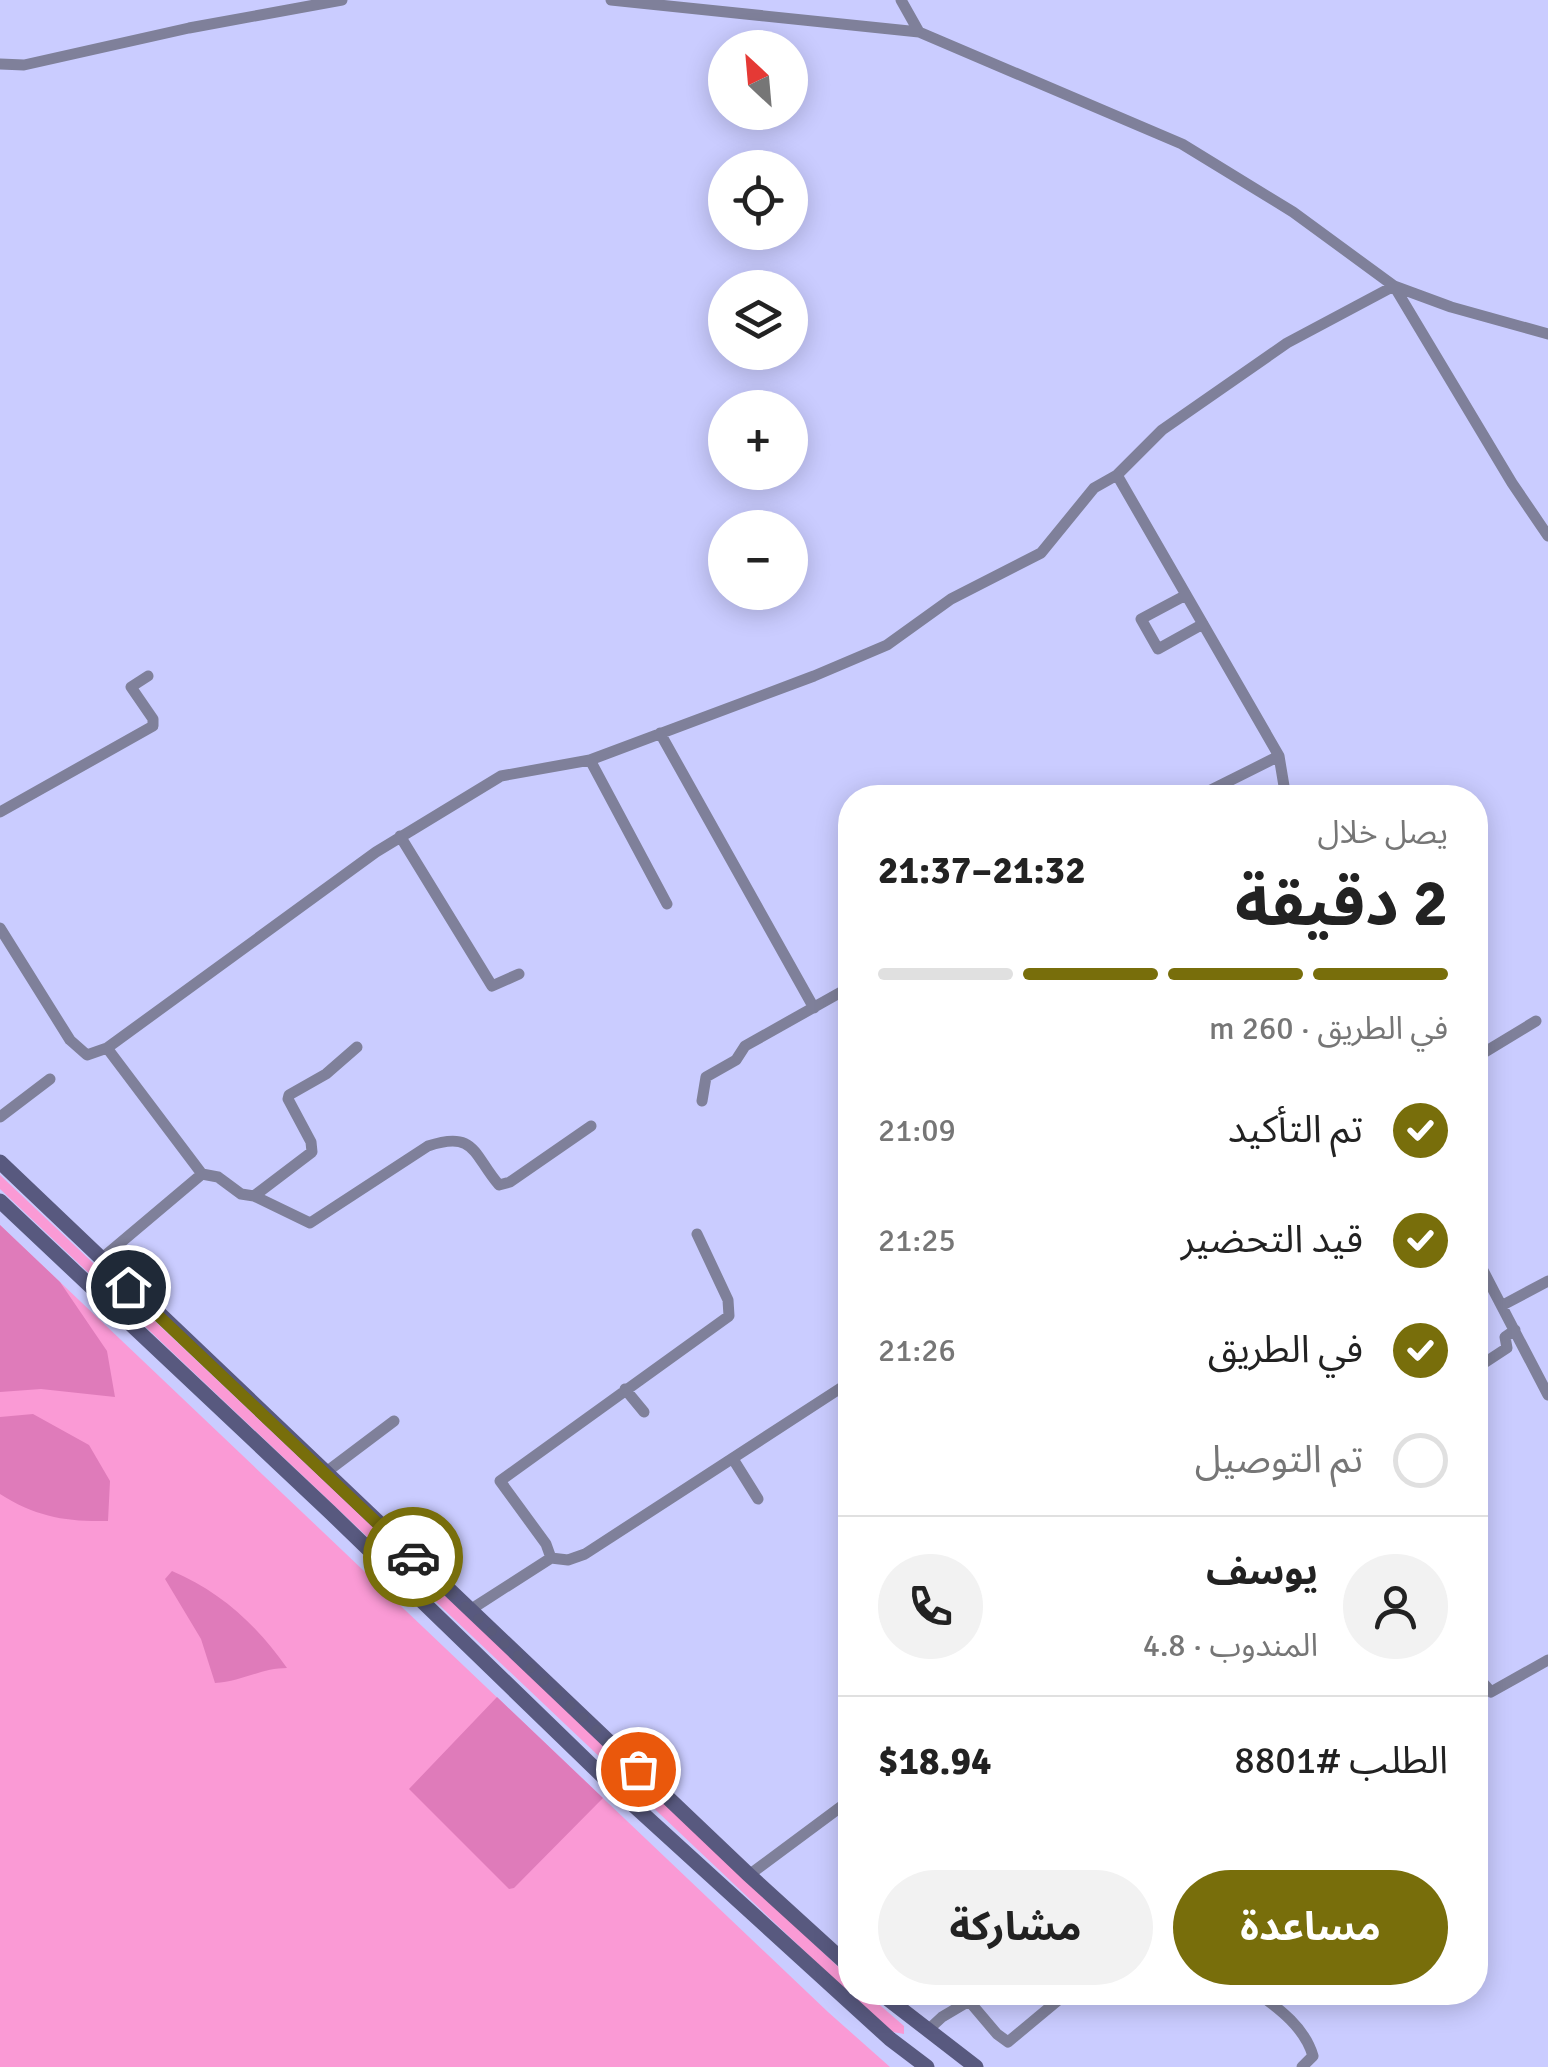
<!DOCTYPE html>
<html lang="ar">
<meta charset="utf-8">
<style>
:root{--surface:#fff;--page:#f2f2f2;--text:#222;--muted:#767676;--line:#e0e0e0;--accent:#786e0b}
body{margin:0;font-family:Signika,"Noto Sans Arabic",sans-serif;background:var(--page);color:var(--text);direction:rtl;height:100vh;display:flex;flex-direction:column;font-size:38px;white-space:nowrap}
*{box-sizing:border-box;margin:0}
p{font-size:32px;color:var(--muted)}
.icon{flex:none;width:55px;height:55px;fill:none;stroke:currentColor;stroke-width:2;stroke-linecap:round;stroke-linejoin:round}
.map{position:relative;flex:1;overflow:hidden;direction:ltr}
.panel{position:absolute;left:838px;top:785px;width:650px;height:1220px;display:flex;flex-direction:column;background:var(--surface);border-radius:40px;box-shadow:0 5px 25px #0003;direction:rtl}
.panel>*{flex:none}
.needle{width:65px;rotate:334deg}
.controls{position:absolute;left:708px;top:30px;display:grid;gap:20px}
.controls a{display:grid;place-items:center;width:100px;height:100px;border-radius:50%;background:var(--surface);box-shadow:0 5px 25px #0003;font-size:50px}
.pin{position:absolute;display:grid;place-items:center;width:85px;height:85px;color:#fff;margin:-42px;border:5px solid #fff;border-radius:50%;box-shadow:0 2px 10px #0007}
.courier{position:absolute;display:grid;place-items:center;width:100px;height:100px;margin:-50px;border:8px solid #786e0b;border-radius:50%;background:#fff;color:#222;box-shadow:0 2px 12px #0007}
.summary em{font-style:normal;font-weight:700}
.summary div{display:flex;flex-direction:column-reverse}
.summary{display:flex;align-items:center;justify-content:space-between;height:170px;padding:0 40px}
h1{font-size:65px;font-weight:700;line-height:75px}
.bar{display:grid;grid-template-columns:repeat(4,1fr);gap:15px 10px;align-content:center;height:120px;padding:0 40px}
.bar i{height:12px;border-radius:8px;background:var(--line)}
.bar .active{background:var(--accent)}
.bar p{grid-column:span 4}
.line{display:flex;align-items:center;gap:25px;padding:0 40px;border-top:2px solid var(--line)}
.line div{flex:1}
.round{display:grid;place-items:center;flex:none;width:105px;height:105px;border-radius:52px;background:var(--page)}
ol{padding:0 40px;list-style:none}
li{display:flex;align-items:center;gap:30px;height:110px}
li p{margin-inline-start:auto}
li .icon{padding:10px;border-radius:50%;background:var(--accent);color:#fff;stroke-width:4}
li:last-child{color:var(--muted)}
li i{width:55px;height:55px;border:5px solid var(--line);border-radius:50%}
.button{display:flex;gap:20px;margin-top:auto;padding:20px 40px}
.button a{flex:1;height:115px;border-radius:60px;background:var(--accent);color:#fff;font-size:40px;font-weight:700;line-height:115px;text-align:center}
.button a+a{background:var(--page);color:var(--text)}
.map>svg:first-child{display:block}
.green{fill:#fa9ad5}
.forest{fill:#df7bba}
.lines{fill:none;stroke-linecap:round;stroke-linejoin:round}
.street{stroke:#7f809a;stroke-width:11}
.secondary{stroke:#58597f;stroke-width:15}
.done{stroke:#595a7b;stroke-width:10;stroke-dasharray:0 18}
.route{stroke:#786e0b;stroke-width:12}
</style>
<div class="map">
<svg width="1548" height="2067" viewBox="0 0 1548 2067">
<rect width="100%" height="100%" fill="#caccff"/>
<!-- green -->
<path class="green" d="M0,1175L850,1978V1992L866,1993L904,2026V2034L893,2032L831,1976L0,1189Z
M0,1225L828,2012L890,2067H0Z"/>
<!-- forest -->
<path class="forest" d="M0,1225L60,1282L107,1351L115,1397L41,1389L0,1392Z
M33,1414L89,1445L110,1481L108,1521C67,1522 36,1517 0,1494V1417Z
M172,1571C220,1591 258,1626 287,1668C261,1668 241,1682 215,1683L201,1639L165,1579Z
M497,1697L603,1798L514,1888L509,1889L409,1789Z"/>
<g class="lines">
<!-- street -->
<path class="street" d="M611,0L919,32L1182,144L1293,212L1394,286L1451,307L1548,334
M901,0L919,32
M0,64L24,65L189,28L342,0
M1117,475L1279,756L1286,798
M1186,595L1141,619L1158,649L1203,624
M660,733L814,1008
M590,760L667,904
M1195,798L1279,756
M0,812L153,726V719L131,687L148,676
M400,836L492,986L519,974
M0,928L70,1040L87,1055L107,1048L376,852L501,776L590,760L814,676L887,645L951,599L1041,553L1094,488L1117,475L1162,430L1287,343L1394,286L1512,483L1548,536
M1475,1058L1536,1021
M702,1101L706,1077L736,1060L745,1046L850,987
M0,1117L50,1079
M202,1174L218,1177L241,1194L254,1196L310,1223L428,1146C476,1130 473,1155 499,1185L510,1182L591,1126
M254,1196L312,1152L311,1142L288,1099L289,1095L326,1074L357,1047
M1475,1255L1548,1395
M100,1260L202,1174L107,1048
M1503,1305L1548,1281
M1475,1369L1507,1348L1505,1337L1515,1330
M625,1389L644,1412
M733,1459L758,1499
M325,1473L394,1421
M551,1558L568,1560L585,1554L850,1382
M470,1610L551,1558L546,1544L500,1481L729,1316L728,1300L697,1234
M1475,1674L1491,1692L1548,1660
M749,1875L850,1800
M1256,1992C1280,2009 1305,2028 1313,2056L1302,2067
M928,2030L942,2017L969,2001L997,2034L1008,2042L1068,1992"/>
<!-- secondary -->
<path class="secondary" d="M0,1162L749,1875L850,1967
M0,1201L330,1512L619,1792L890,2039L927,2067
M879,1992L976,2067"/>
</g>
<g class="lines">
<!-- done -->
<path class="done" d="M413,1557L638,1769"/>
<!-- route -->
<path class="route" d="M128,1287L413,1557"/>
</g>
</svg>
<div class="controls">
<a><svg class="needle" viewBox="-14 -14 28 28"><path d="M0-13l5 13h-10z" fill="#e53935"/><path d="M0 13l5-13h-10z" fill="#767676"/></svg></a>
<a><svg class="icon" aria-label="locate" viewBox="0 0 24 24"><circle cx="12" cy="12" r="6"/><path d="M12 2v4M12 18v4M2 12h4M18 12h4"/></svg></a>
<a><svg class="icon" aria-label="layers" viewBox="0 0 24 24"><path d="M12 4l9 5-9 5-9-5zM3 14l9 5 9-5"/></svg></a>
<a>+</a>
<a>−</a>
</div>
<div class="pin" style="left:638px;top:1769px;background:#ea580c"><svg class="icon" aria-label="bag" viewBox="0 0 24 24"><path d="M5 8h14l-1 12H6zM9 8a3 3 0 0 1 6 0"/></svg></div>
<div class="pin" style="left:128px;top:1287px;background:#1f2937"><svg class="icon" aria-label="home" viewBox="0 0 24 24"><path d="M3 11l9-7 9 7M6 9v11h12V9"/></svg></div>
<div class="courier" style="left:413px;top:1557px"><svg class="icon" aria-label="car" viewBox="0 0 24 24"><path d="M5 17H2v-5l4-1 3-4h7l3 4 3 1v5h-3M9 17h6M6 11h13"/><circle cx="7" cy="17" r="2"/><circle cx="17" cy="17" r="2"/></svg></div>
<section class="panel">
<div class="summary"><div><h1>2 دقيقة</h1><p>يصل خلال</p></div><em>21:32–21:37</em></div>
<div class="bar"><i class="active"></i><i class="active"></i><i class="active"></i><i></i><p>في الطريق · 260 m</p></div>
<ol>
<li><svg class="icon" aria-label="check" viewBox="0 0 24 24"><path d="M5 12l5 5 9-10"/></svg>تم التأكيد<p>21:09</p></li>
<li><svg class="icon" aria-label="check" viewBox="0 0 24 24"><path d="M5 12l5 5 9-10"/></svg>قيد التحضير<p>21:25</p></li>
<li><svg class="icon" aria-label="check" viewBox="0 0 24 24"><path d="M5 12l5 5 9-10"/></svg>في الطريق<p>21:26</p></li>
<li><i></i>تم التوصيل</li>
</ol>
<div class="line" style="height:180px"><a class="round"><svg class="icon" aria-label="person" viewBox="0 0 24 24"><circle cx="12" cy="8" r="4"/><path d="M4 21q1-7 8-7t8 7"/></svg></a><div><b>يوسف</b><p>المندوب · 4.8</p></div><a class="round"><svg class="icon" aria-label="phone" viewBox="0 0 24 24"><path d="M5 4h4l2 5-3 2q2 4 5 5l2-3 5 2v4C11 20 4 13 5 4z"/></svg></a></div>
<div class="line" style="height:130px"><div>الطلب #8801</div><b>$18.94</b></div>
<div class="button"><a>مساعدة</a><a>مشاركة</a></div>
</section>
</div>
